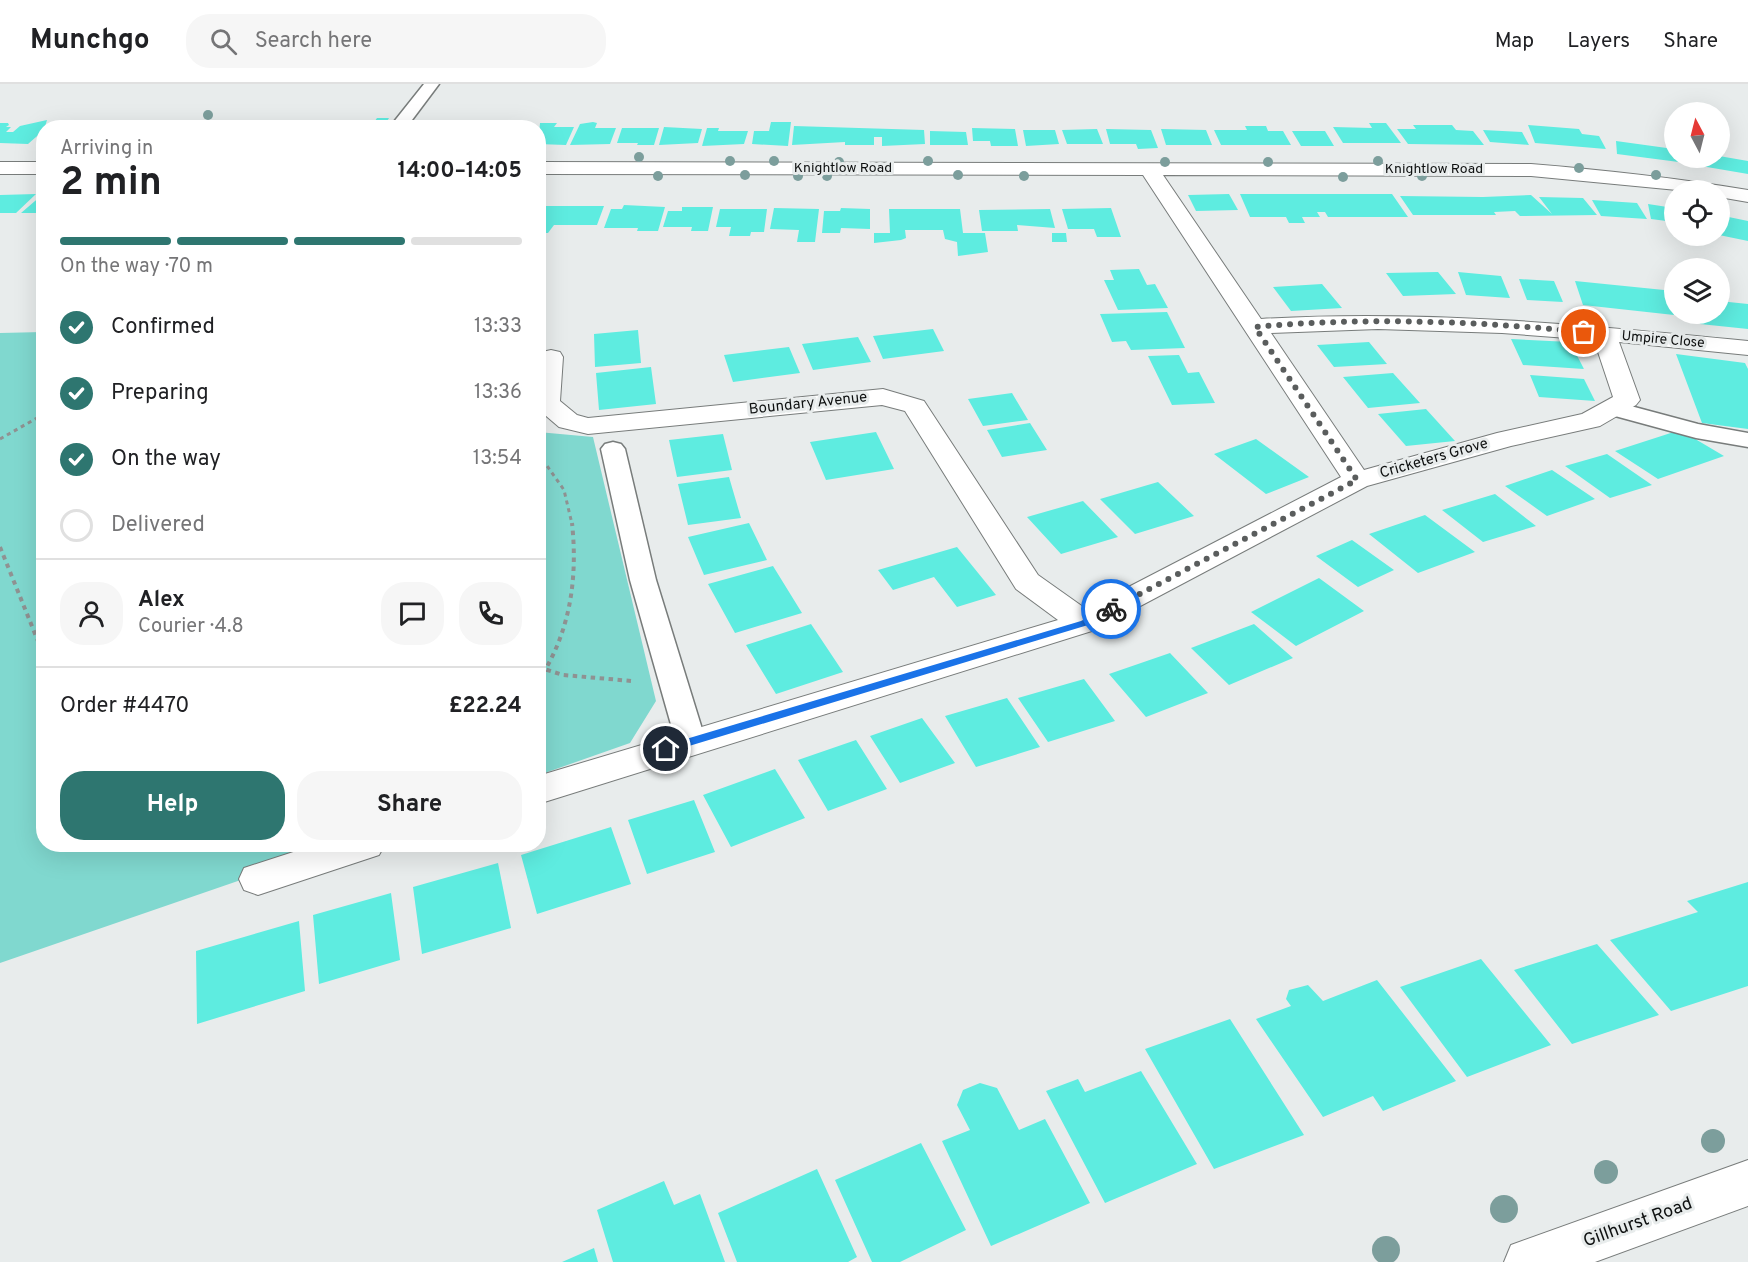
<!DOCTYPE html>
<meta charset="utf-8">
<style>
:root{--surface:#fff;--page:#f6f6f6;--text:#202124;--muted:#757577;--line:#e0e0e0;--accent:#2e7670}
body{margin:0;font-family:Overpass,sans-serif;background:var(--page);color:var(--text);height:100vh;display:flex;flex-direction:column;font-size:22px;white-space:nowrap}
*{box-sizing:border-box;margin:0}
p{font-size:20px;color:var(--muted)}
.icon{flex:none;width:33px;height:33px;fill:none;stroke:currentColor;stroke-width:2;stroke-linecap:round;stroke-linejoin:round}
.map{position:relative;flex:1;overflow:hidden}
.drawer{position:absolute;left:36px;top:36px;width:510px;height:732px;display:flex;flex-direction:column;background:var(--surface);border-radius:24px;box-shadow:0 6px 24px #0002}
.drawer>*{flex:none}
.needle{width:39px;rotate:353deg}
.fabs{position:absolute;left:1664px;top:18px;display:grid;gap:12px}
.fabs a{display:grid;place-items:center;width:66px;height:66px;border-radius:50%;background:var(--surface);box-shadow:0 6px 24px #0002;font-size:30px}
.pin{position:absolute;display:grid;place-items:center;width:51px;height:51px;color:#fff;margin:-26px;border:3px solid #fff;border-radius:50%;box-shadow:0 2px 6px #0007}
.courier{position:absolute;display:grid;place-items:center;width:60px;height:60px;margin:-30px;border:4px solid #1a73e8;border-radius:50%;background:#fff;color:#222;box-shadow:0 2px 8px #0007}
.headline em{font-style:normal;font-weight:700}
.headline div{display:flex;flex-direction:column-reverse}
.headline{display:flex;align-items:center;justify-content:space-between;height:102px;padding:0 24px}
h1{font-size:39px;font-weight:700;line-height:45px}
.bar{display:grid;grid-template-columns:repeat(4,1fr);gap:9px 6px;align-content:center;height:72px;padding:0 24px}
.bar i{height:8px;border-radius:4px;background:var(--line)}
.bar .active{background:var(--accent)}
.bar p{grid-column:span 4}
.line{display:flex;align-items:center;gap:15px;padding:0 24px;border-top:2px solid var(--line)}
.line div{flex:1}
.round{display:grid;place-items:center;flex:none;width:63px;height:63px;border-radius:24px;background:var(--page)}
ol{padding:0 24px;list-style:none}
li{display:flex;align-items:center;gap:18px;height:66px}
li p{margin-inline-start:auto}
li .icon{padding:6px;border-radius:50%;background:var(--accent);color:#fff;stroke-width:4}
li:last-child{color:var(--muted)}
li i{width:33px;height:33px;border:3px solid var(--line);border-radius:50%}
.cta{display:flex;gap:12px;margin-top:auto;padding:12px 24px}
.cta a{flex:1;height:69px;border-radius:24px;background:var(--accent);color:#fff;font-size:24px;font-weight:700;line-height:69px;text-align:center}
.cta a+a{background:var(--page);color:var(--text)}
header{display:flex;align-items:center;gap:36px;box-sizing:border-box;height:84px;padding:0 30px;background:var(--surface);border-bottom:2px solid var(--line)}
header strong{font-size:28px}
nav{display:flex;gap:33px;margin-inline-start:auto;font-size:21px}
.search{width:420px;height:54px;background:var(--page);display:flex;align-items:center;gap:15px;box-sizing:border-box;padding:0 21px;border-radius:24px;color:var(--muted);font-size:22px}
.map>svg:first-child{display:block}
.green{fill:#80d8cf}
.building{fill:#5eece0}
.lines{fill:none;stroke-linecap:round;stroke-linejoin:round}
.service-casing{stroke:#787c7b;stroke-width:3}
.minor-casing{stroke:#787c7b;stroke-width:2}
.tertiary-casing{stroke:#787c7b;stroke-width:2}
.path-far1{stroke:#8f9292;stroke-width:3;stroke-dasharray:4 4;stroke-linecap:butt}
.path{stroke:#8f9292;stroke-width:4;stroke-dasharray:4.5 4.5;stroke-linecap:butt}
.service{fill:#fff;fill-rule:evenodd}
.minor{fill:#fff;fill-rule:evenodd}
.tertiary{fill:#fff;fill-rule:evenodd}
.tree{fill:#7c9e9c}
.route{fill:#1a73e8}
.done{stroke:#5a5d5d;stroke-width:6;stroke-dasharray:0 10.8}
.labels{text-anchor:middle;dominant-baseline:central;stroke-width:6;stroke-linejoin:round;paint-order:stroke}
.far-street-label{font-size:14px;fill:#0e1010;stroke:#e8ecec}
.street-label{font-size:15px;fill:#0e1010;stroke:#e8ecec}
.near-street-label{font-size:18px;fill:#0e1010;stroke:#e8ecec}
</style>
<header>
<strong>Munchgo</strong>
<div class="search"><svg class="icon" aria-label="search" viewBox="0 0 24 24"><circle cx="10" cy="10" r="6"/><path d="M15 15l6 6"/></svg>Search here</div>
<nav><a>Map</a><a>Layers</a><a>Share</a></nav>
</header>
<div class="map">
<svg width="1748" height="1178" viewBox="0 0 1748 1178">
<rect width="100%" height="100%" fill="#e8ecec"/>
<!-- green -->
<path class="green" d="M43,248L44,760L342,761L0,879V249Z
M538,348L593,353L656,617L630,659L539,691Z"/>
<!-- building -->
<path class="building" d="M377,34H389L383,44H370Z
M47,36L44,46L28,60L0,59V39H8L9,41L6,43H11L6,48H13L20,42Z
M57,38H78L75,41H89L86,44H51Z
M266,38H295L290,44H262Z
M593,38L597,39L595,44H616L610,60L570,61L580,40Z
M771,38H791L788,62L752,60L754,47H769Z
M463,39H500L497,44H460Z
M540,39H557L554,43H574L566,61L538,60Z
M1369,39H1386L1401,59H1343L1333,43L1372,44Z
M1413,41H1452L1456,46L1473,47L1484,61L1408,60L1397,45H1416Z
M1528,41L1579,45L1582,50L1599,52L1606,65L1535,59Z
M794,42L924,46L925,60L882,62V53H874V61H845V58L792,61Z
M1245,42H1266L1268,47H1283L1291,61H1221L1214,46H1247Z
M664,43L702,45L698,59L659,61Z
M622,44H659L654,61H637L638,59H617Z
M707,44H719L718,47H748L744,60L702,62Z
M972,44L1015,45L1018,62H991L990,57H973Z
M1097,45L1103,60H1067L1062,46Z
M1106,45L1151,46L1158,64L1138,65L1136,60H1110Z
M1161,45L1206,46L1212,61H1166Z
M1023,46H1055L1059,60L1026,62Z
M1483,46L1522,48L1529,61L1490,58Z
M930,47L966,48L968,61H930Z
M1292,47H1325L1334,62H1301Z
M1616,57L1674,65V74H1693L1694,80L1617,70Z
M1719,72L1748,77V90L1701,82L1702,74Z
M36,110L16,129H0V111Z
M1229,110L1238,126L1196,127L1188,111Z
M1240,110H1392L1408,133H1328L1325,128H1317L1320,133H1302L1305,139H1289L1286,133H1250Z
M42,111L44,129H21Z
M1531,111L1552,130L1539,113L1583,114L1597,131L1520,132L1515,127L1494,128L1496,131H1413L1400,112L1483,113Z
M1592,116L1637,119L1647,135L1601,132Z
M1648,120L1674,124V138L1651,135Z
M624,121L665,123L658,147H637L638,144H604L611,125H622Z
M538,122H604L597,141H554L548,149H538Z
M682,123H713L708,147H691L692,143H663L668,127H682Z
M774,124L819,125L815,158H797L799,146L770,145Z
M841,124L870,125V145L841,144L840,149H822L824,127H840Z
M1111,124L1121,153H1097L1094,145H1068L1062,125Z
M720,125H767L764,148H751L750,152H729L731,143H716Z
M889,125H960L963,149H985L988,168L958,172L957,158L945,155L943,146H905L906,154L901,156L874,159V149H890Z
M1050,125L1055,144L1017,141L1018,147H982L979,126Z
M1719,131L1748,137V157L1719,151Z
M1052,149H1066L1067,158H1052Z
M1139,185L1147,201L1155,200L1168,224L1118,226L1104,196H1114L1110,186Z
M1438,188L1456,210L1403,212L1386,189Z
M1458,188L1501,192L1510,214L1466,211Z
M1519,195L1554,197L1563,218L1527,216Z
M1575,197L1674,207V231L1583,221Z
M1322,200L1342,224L1291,227L1273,203Z
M1719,217L1748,220V245L1700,240L1696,230H1719Z
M1167,228L1185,264L1131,266L1126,257L1112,258L1100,230Z
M933,245L944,267L883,275L873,252Z
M638,246L641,279L595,283L594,250Z
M858,253L871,278L813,286L802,260Z
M1511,255L1570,258L1584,285L1523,281Z
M1369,258L1387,280L1334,283L1317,261Z
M789,263L800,289L733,298L724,271Z
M1676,270L1745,279L1748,285V345L1702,339Z
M1179,271L1188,289L1199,288L1215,319L1172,321L1148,272Z
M651,283L656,320L599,326L596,289Z
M1393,289L1420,319L1368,324L1343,293Z
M1530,291L1584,295L1595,317L1539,313Z
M1012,309L1028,336L983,342L968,315Z
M1426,325L1455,357L1406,362L1378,330Z
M1030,339L1047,366L1002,373L987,346Z
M1680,346L1724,372L1658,395L1615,367Z
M876,348L894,385L826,396L810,358Z
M723,350L732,386L677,393L669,356Z
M1256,355L1309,393L1266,410L1214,370Z
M1607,370L1652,401L1610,414L1565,382Z
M1552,386L1595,415L1547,432L1505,402Z
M729,393L741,434L688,441L678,400Z
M1158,398L1194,432L1135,450L1100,415Z
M1495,410L1536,442L1483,458L1442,426Z
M1083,417L1118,453L1061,470L1027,433Z
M1425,431L1475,468L1418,489L1369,450Z
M749,439L767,476L704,491L688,453Z
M1352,456L1394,486L1358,503L1316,472Z
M957,463L996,511L957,523L934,493L893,506L878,486Z
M773,482L802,529L735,549L708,500Z
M1319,494L1364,527L1296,562L1251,528Z
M811,540L843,588L776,610L746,561Z
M1254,540L1293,574L1229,601L1191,564Z
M1170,569L1208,609L1146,633L1109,590Z
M1084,595L1115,637L1048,658L1018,614Z
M1007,614L1040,663L976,683L945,632Z
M922,634L955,679L900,699L870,652Z
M856,656L887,705L828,727L798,676Z
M775,685L805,734L731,763L703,711Z
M694,716L715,768L647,790L628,736Z
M611,743L631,800L537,830L521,771Z
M498,779L511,844L422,870L413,803Z
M1748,798V902L1671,927L1610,856L1698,828L1687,817Z
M391,809L400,876L319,900L313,831Z
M299,837L305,907L197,940L196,867Z
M1597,860L1659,931L1572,960L1514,886Z
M1481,875L1551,961L1467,993L1400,903Z
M1377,896L1456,997L1383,1027L1373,1012L1323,1033L1256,935L1291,922L1286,915L1289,906L1308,901L1323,917Z
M1230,935L1304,1051L1214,1085L1145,965Z
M1141,987L1197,1080L1105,1119L1046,1007L1078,995L1085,1008Z
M980,999L997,1004L1019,1046L1045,1035L1090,1119L991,1162L942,1057L970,1046L957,1021L963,1006Z
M921,1059L966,1146L900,1178H872L835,1096Z
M817,1085L857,1173L848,1178H737L718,1129Z
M664,1097L674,1121L700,1110L725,1178H613L597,1126Z
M594,1164L598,1178H562Z"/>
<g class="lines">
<!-- service casing -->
<g class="service-casing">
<path id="service" d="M424,0H439L406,44H389Z
M1612,317L1698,340L1748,349V363L1696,354L1604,329L1601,324L1604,319Z
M613,358L621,360L625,365L656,496L706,658L702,666L691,669L680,666L676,658L630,496L601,365L605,360Z"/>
</g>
<!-- minor casing -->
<g class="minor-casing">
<path id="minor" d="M0,78H44V90H0Z
M538,78L1531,80C1604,86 1676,94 1748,106V118L1719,113V106H1677L1531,92L1163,91L1261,235C1424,225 1586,241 1748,257V271L1619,258L1640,316L1636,321L1600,342L1511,362L1367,402L1095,546L538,720V692L1058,536L1016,505L905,327L882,321L588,350L559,343L538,325V275L542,268L551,266L560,268L563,273L560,317L577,331L588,334L883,305L924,317L1038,491L1086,525L1341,393L1143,91L538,90ZM1378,245L1502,249L1594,256L1613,313L1582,330L1497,349L1364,386L1271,249Z
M318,760H385L379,771L258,811L244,806L239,795L244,784Z"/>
</g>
<!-- tertiary casing -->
<g class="tertiary-casing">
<path id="tertiary" d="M1748,1076V1122L1595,1178H1504L1511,1161Z"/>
</g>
<!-- path-far1 -->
<path class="path-far1" d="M0,355L44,330
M538,369L564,406L572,440"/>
<!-- path -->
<path class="path" d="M0,463L44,572
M538,583L563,591L632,597
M538,597C570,550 578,495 572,439"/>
<!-- service -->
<use href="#service" class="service"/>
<!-- minor -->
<use href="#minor" class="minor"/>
<!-- tertiary -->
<use href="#tertiary" class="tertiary"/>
</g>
<!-- trees -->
<g class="tree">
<circle cx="208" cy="31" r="5"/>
<circle cx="639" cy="73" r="5"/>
<circle cx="730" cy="77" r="5"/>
<circle cx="774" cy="77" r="5"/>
<circle cx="928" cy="77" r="5"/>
<circle cx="1378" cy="77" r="5"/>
<circle cx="839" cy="78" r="5"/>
<circle cx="1165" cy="78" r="5"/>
<circle cx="1268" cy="78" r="5"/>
<circle cx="1579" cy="84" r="5"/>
<circle cx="745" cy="91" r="5"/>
<circle cx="958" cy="91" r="5"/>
<circle cx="1656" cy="91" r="5"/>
<circle cx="658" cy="92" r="5"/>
<circle cx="798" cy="92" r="5"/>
<circle cx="827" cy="92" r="5"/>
<circle cx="1024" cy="92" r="5"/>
<circle cx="1422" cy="92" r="5"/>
<circle cx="1343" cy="93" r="5"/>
<circle cx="1713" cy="1057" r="12"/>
<circle cx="1606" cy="1088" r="12"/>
<circle cx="1504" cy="1125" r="14"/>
<circle cx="1386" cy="1166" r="14"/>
</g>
<!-- route -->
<path class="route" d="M1111,522L1114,523V528L1088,541L666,669L661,665L666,661L1081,537Z"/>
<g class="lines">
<!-- done -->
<path class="done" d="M1111,525L1357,396L1255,243C1363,233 1476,237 1584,248"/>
</g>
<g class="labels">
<!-- far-street labels -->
<g class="far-street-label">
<text x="843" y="84">Knightlow Road</text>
<text x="1434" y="85">Knightlow Road</text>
<text transform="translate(1663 256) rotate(5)">Umpire Close</text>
</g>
<!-- street labels -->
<g class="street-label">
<text transform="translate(808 320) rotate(-6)">Boundary Avenue</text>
<text transform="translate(1434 375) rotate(-16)">Cricketers Grove</text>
</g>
<!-- near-street labels -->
<g class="near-street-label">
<text transform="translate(1638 1139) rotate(-20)">Gillhurst Road</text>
</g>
</g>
</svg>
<div class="fabs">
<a><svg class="needle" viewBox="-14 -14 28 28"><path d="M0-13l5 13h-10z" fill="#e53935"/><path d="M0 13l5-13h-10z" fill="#757577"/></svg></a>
<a><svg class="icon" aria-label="locate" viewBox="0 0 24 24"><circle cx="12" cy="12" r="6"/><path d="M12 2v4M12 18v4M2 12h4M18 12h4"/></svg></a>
<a><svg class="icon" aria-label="layers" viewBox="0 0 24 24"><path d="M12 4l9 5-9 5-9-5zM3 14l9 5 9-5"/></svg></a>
</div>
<div class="pin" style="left:1584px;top:248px;background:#ea580c"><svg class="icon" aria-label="bag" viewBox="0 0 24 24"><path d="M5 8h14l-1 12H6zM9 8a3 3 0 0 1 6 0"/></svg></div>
<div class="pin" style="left:666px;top:665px;background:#1f2937"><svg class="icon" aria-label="home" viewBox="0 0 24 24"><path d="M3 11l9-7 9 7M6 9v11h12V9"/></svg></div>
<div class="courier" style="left:1111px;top:525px"><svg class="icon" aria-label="bike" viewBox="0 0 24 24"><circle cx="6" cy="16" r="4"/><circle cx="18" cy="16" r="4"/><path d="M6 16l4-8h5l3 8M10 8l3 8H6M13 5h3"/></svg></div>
<section class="drawer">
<div class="headline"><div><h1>2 min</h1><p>Arriving in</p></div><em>14:00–14:05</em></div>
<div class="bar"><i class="active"></i><i class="active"></i><i class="active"></i><i></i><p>On the way · 70 m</p></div>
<ol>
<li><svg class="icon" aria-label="check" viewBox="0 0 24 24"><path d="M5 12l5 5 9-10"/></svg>Confirmed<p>13:33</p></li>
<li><svg class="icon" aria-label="check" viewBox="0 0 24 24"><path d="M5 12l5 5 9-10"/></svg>Preparing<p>13:36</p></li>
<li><svg class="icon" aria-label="check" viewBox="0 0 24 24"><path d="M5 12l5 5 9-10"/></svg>On the way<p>13:54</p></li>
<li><i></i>Delivered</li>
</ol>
<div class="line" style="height:108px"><a class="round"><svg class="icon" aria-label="person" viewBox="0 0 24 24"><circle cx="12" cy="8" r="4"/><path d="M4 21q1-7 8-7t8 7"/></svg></a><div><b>Alex</b><p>Courier · 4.8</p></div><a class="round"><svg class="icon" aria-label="chat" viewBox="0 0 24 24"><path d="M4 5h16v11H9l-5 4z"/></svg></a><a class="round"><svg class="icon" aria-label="phone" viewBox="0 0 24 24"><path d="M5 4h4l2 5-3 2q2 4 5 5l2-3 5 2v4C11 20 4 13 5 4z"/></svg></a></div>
<div class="line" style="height:78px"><div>Order #4470</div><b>£22.24</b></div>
<div class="cta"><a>Help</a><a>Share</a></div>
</section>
</div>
